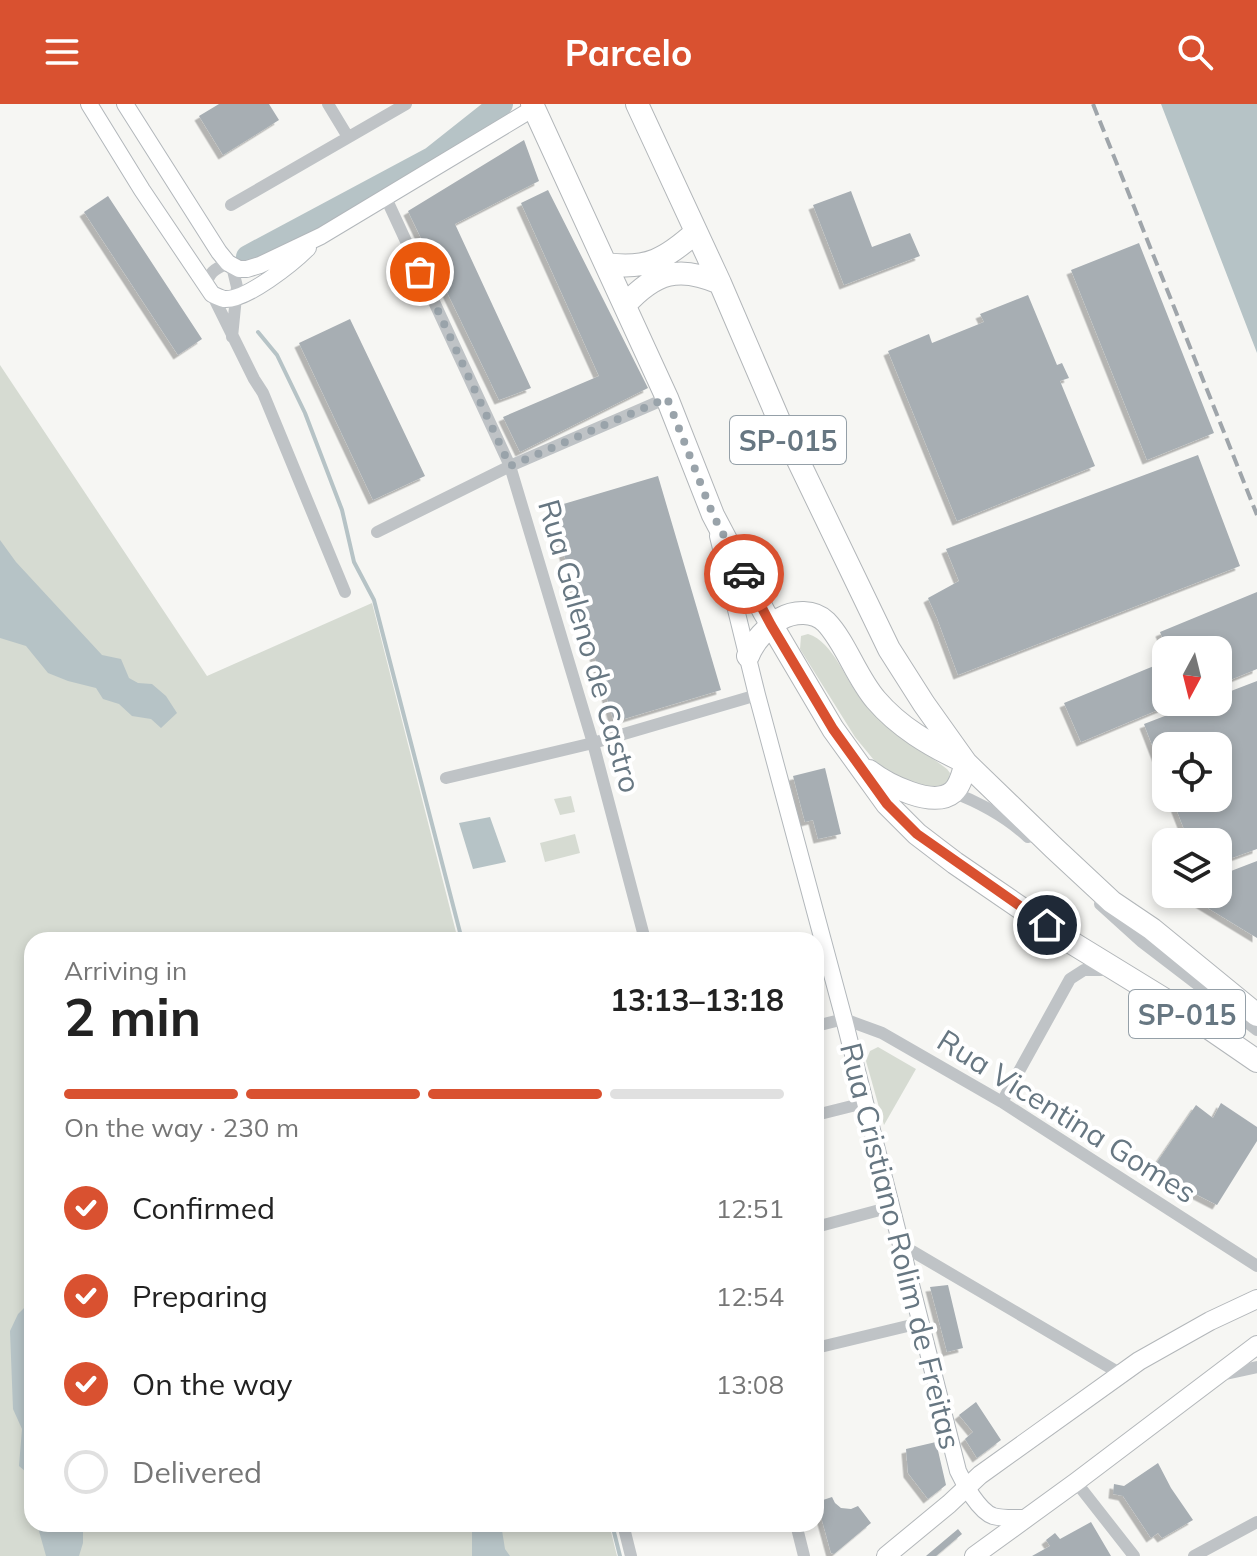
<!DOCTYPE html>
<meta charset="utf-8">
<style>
:root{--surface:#fff;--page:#f6f6f6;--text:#222;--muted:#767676;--line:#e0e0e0;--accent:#d95130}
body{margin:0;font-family:Mulish,sans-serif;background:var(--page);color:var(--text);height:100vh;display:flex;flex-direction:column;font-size:30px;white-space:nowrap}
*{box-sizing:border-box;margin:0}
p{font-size:26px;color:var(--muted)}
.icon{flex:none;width:44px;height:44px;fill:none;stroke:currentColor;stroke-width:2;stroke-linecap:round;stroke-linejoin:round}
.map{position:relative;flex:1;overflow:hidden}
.panel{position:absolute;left:24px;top:828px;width:800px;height:600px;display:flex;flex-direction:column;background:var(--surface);border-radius:24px;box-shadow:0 4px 12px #0003}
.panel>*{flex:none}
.needle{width:52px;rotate:187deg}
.buttons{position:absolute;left:1152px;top:532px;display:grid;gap:16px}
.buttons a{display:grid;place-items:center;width:80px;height:80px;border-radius:16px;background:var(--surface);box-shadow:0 4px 12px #0003;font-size:40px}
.pin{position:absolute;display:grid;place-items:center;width:68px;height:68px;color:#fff;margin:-34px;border:4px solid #fff;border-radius:50%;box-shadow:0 2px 8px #0007}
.courier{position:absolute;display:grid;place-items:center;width:80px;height:80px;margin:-40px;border:6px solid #d95130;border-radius:50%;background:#fff;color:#222;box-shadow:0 2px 10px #0007}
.overview em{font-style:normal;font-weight:700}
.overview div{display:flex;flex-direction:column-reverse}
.overview{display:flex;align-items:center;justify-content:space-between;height:136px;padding:0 40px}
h1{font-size:52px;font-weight:700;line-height:60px}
.bar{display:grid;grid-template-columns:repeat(4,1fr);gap:12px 8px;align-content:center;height:96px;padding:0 40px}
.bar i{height:10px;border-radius:6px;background:var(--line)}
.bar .active{background:var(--accent)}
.bar p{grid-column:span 4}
ol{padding:0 40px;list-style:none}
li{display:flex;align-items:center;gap:24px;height:88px}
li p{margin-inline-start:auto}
li .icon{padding:8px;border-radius:50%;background:var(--accent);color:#fff;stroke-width:4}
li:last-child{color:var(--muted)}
li i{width:44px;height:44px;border:4px solid var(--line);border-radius:50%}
header{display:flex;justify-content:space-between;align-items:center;height:104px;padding:0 40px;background:var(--accent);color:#fff;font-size:36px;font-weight:700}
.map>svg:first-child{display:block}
.green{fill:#d6dbd2}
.water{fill:#b6c3c6}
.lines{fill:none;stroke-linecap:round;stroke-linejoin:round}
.stream{stroke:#b6c3c6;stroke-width:4}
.river{stroke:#b6c3c6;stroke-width:24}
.building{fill:#a7aeb3;filter:url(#shadow)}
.secondary-casing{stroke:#b2b7bb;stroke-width:18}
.primary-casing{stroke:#b3b7ba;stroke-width:20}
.highway-casing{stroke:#b2b6b9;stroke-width:24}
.street{stroke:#bfc3c6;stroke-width:12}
.secondary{stroke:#fff;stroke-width:16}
.primary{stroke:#fff;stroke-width:18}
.highway{stroke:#fff;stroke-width:22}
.rail{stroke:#9fa5aa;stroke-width:4;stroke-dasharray:12 6;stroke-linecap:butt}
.done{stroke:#99a3aa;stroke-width:8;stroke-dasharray:0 14.4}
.route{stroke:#d95130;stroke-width:10}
.labels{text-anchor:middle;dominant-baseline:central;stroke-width:8;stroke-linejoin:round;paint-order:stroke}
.shield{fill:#fff;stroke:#95a0a8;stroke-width:2}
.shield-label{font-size:28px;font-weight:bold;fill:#677782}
.street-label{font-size:30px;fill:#677782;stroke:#fff}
</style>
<header><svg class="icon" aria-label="menu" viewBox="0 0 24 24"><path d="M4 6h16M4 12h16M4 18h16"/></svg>Parcelo<svg class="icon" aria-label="search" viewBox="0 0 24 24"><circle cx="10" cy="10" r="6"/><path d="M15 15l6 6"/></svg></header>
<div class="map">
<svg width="1257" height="1452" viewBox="0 0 1257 1452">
<defs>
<filter id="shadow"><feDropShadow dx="-4.5" dy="4.5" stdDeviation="0" flood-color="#0004"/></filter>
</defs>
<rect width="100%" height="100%" fill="#f6f6f3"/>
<!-- green -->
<path class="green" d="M0,261L207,572L372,499L458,836H32V1420H609L617,1452H0Z
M808,530C834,538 845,577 863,597C886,624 919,644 947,665L950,669L948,678L943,683L920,684L878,661L855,633L800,545L801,532Z
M571,692L575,708L560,711L554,695Z
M575,730L580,749L545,758L540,739Z
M878,943L916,965L884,1021L866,957L870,947Z"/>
<!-- water -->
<path class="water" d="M1161,0H1257V249Z
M0,436L16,458L102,551L121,555L129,574L138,579L152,580L166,592L177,609L161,624L151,615L132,612L119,600L103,595L96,584L68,577L48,569L26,542L0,534Z
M490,713L506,758L473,765L459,719Z
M28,1200L32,1201V1373L19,1362L22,1325L13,1305L10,1227L18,1210Z
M37,1420H83V1439L79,1452H46Z
M472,1420H501L505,1445L510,1452H472Z"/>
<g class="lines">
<!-- stream -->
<path class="stream" d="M258,228L277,251L305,309L342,406L354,458L374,496L462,836
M612,1420L620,1452"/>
<!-- river -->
<path class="river" d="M248,153L433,54L501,0"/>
</g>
<!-- building -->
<path class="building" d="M219,0H269L279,16L223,51L199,12Z
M524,36L539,77L455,120L531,284L499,296L408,107Z
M548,86L648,284L520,348L503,313L599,272L521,99Z
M851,87L872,143L910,129L920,152L844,181L813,101Z
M108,92L202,235L178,251L84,108Z
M1139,139L1214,329L1147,356L1071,166Z
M1028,191L1057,261L1062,259L1069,274L1060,277L1095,362L957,417L888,247L929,230L932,239L984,218L980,210Z
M350,215L425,372L373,396L299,239Z
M1198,351L1240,462L958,571L937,514L928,494L959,477L946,445Z
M658,372L721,586L614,618L550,404Z
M1257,488V565L1218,581V546H1167L1160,528Z
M1166,557V598H1177L1081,638L1064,599Z
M1257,577V745L1218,759V738H1189L1172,694H1218V642H1166V677L1144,620L1201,598H1218V592Z
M825,664L841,730L818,735L813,716L805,718L793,672Z
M1257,757V834L1185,790H1218V772Z
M1221,999L1257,1023V1037L1217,1101L1151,1067L1196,1001L1213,1014Z
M948,1181L963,1244L947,1248L930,1183Z
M976,1298L1001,1336L977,1354L965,1335L973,1328L959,1311Z
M936,1338L946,1381L928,1395L908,1369L906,1345Z
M1158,1359L1171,1384L1193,1416L1162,1434L1158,1429L1151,1434L1123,1392L1113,1390L1114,1380L1124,1382Z
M832,1393L835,1399L841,1404L851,1405L858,1402L871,1419L834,1450L831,1449L817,1398Z
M1091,1418L1111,1452H1032L1050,1442L1046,1436L1055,1429L1060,1435Z
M958,1425L962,1430L936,1452H926Z"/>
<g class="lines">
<!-- secondary casing -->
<g class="secondary-casing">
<path id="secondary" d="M89,0L142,86L212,190C216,192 220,194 224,195C246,197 293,159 308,144
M125,0L219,148L228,159L239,165H247L260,161L321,132L534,4
M718,432L757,591L844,915L958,1367C964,1380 979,1407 993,1412C1003,1415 1014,1414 1025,1414"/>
</g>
<!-- primary casing -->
<g class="primary-casing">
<path id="primary" d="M886,1452L949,1400L980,1371L1139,1257L1210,1217L1257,1195
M974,1452L1076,1378L1257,1241"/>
</g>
<!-- highway casing -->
<g class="highway-casing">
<path id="highway" d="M532,0L667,294L713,411L764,508L833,625L887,700L917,730L955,759L1069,837L1193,913L1257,957
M637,0L720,179L781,321L889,545L924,600L966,659L1054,744L1112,798L1152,825L1257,911
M606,160C647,166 666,155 696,128
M625,201C655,168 679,161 720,179
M748,552C755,535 766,525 780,515C794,507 814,506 826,518C846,539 856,573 876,596C899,623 930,641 961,656
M869,667C886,680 933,705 953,688C961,681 963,668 966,659"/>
</g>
<!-- street -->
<path class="street" d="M328,0L348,33
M386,94L510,362L593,639L645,836
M231,101L406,0
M232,162L237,183L232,233
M206,183C208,168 215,165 228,159
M212,190L254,275L263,289L345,488
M377,428L510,362L667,294
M446,674L593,639L757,591
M952,688C981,699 1005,712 1028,733
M1100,800L1142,838L1257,926
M816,922L844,915L882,929L1002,998L1257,1162
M1002,998L1070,875L1084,866H1108
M816,1011L864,999
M816,1123L891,1103
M900,1140L1121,1270
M816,1244L920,1219
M1221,1271L1257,1263
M1076,1378L1134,1452
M623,1420L631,1452
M796,1420L804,1452
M1194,1452L1257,1418"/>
<!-- secondary -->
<use href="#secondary" class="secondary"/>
<!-- primary -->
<use href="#primary" class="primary"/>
<!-- highway -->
<use href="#highway" class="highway"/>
<!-- rail -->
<path class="rail" d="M1093,0L1257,411"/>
</g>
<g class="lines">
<!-- done -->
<path class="done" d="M420,168L510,362L667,294L713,411L744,470"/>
<!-- route -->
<path class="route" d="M744,470L771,521L833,625L887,700L917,730L1047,821"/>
</g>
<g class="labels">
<!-- shield labels -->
<g class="shield">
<rect x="730" y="312" width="116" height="48" rx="6"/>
<rect x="1129" y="886" width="116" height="48" rx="6"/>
</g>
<g class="shield-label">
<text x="788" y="336">SP-015</text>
<text x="1187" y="910">SP-015</text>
</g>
<!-- street labels -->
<g class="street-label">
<text transform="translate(590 542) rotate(74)">Rua Galeno de Castro</text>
<text transform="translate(1067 1012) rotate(32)">Rua Vicentina Gomes</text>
<text transform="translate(901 1142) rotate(76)">Rua Cristiano Rolim de Freitas</text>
</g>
</g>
</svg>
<div class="buttons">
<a><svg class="needle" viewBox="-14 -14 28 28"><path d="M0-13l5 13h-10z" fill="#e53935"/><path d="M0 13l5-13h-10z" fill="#767676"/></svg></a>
<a><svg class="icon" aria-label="locate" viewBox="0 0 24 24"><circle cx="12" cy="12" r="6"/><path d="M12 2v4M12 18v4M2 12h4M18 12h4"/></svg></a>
<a><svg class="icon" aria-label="layers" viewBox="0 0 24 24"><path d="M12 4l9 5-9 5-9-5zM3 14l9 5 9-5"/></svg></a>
</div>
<div class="pin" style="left:420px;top:168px;background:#ea580c"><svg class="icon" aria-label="bag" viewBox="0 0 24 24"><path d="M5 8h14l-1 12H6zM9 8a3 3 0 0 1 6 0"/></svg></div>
<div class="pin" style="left:1047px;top:821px;background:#1f2937"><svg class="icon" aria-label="home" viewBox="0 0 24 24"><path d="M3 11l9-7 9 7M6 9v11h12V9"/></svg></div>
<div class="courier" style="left:744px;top:470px"><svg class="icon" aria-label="car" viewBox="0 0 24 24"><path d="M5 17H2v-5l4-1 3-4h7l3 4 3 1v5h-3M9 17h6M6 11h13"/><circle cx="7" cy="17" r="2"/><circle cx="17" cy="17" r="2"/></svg></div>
<section class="panel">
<div class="overview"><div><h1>2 min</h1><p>Arriving in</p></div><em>13:13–13:18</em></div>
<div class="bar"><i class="active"></i><i class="active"></i><i class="active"></i><i></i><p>On the way · 230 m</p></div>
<ol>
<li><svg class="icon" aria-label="check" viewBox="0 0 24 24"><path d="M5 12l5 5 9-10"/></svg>Confirmed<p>12:51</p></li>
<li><svg class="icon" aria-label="check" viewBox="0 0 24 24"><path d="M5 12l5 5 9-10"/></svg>Preparing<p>12:54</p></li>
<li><svg class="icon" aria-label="check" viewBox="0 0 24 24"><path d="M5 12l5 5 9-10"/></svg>On the way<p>13:08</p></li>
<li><i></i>Delivered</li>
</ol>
</section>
</div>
